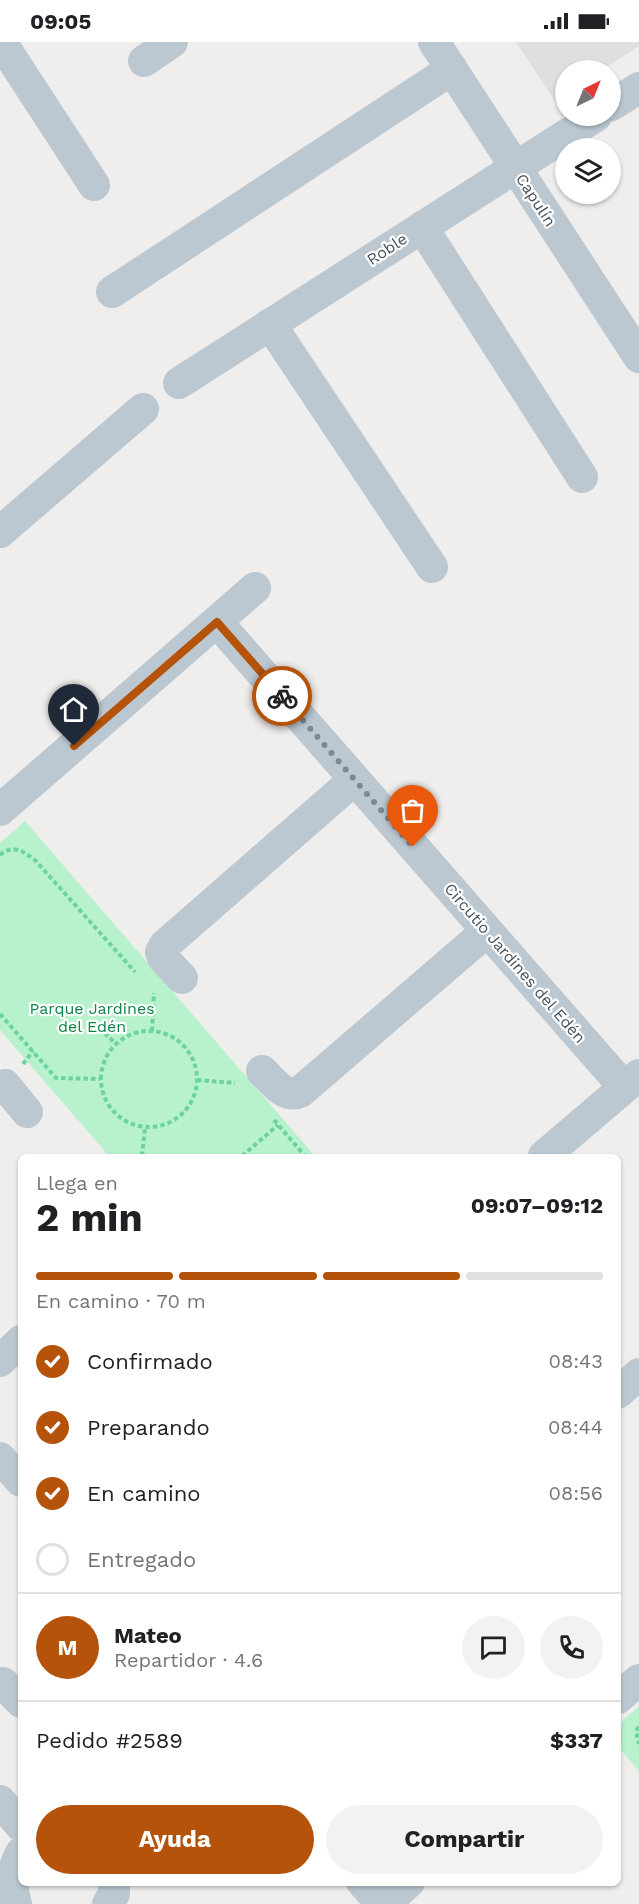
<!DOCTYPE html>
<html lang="es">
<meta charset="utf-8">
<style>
:root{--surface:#fff;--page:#f2f2f2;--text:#202124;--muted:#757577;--line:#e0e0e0;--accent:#b45309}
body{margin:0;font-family:"Work Sans",sans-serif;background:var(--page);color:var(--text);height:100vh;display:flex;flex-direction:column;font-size:22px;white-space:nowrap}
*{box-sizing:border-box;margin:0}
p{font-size:20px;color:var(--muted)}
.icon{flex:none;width:33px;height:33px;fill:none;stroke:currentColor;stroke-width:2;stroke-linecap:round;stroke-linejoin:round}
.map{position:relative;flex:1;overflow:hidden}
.details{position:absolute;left:18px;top:1112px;width:603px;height:732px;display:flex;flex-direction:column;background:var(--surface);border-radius:9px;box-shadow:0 2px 4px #0004}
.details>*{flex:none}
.needle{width:39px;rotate:43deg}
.buttons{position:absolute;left:555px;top:18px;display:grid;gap:12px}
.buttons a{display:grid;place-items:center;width:66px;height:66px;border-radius:50%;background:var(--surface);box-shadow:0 2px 4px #0004;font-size:30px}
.pin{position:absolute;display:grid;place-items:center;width:51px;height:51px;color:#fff;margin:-62px -26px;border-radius:50% 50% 50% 0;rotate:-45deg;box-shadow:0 0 6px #0007}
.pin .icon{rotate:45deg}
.courier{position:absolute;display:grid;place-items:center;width:60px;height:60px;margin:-30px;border:4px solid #b45309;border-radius:50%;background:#fff;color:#222;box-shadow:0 2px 8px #0007}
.overview em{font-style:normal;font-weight:700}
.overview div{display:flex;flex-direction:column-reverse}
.overview{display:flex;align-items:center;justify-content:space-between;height:102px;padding:0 18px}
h1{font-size:39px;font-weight:700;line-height:45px}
.bar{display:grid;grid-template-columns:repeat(4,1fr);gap:9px 6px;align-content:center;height:72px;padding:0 18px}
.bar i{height:8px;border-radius:4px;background:var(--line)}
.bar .on{background:var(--accent)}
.bar p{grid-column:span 4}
.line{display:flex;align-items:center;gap:15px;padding:0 18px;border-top:2px solid var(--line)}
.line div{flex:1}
.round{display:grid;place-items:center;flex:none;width:63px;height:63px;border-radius:32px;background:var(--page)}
ol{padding:0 18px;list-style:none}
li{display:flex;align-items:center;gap:18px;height:66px}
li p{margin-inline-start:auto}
li .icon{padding:6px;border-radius:50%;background:var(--accent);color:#fff;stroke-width:4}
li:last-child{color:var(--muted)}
li i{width:33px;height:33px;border:3px solid var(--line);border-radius:50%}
.action{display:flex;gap:12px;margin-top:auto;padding:12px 18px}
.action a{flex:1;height:69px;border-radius:36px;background:var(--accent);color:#fff;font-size:24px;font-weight:700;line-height:69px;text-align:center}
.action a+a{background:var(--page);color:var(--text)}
.status{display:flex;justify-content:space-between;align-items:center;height:42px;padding:0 30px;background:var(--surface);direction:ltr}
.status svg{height:16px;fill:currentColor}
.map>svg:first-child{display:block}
.education{fill:#e1dedf}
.green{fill:#b7f2cd}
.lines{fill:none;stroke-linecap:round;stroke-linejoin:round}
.path{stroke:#6cd3a0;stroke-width:4;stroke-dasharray:4.5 3;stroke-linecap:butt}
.minor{stroke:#bcc8d1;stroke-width:32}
.done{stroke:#80888f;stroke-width:6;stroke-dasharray:0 10.8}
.route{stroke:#b45309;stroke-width:8}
.labels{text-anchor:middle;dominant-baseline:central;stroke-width:4.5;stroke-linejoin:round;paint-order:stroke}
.street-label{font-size:16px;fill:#44515c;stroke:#fff}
.park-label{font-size:16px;fill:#0f8348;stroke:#fff}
</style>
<div class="status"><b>09:05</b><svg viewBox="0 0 49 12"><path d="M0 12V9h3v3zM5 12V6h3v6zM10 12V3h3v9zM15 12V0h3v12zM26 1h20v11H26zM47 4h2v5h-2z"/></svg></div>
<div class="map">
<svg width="639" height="1862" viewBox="0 0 639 1862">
<rect width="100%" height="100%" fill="#f0eded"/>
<!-- education -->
<path class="education" d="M516,0H639V4L602,28H566L565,52L555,59Z"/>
<!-- green -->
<path class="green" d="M25,779L315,1114H109L0,988V801Z
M639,1664V1729L618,1705V1683Z"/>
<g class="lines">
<!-- path -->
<path class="path" d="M0,813C13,802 23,809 35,818L135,930
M0,972L56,1036L100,1037
M99,986L115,1001
M101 1037a48 48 0 1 1 96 0a48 48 0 1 1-96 0Z
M152,989L154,951
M23,1022L33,1009
M197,1038L235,1041
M274,1078L305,1114
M142,1114L145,1086
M242,1114L278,1083
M639,1685L636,1689L639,1702"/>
<!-- minor -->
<path class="minor" d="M1,0L94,143
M434,0L639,315
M144,19L172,0
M610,64L639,46
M422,185L582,435
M112,250L452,27
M270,282L432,525
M179,341L596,74
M0,490L143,367
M217,580L624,1045
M0,768L255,546
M182,936L163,916L161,910L165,903L354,738
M262,1029C272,1038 284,1057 300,1050L487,889
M0,1047L5,1043L27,1070
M544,1114L639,1033
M0,1319L21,1299
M618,1351L639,1332
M0,1416L21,1439
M0,1644L3,1641L21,1660
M618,1656L639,1638
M0,1759L21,1784
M362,1840L382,1862
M16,1862C10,1841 11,1830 21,1811
M108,1862L114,1852V1840
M385,1862L409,1840"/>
</g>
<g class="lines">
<!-- done -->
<path class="done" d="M282,654L413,805"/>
<!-- route -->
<path class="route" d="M74,704L217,580L282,654"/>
</g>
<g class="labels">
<!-- street labels -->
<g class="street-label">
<text transform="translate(536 158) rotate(57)">Capulín</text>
<text transform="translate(387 207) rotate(-33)">Roble</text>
<text transform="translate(515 921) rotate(49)">Circutio Jardines del Edén</text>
</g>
<!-- park labels -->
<g class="park-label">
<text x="92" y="966">Parque Jardines<tspan x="92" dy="18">del Edén</tspan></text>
</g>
</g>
</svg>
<div class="buttons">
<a><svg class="needle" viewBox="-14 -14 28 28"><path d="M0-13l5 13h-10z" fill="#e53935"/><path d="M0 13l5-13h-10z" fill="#757577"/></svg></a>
<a><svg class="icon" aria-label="layers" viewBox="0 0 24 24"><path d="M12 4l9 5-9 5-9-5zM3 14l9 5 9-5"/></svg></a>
</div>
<div class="pin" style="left:413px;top:805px;background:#ea580c"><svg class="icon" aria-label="bag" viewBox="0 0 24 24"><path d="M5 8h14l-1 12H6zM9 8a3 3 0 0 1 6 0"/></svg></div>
<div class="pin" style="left:74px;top:704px;background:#1f2937"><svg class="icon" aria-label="home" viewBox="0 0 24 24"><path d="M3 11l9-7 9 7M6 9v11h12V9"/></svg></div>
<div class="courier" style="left:282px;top:654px"><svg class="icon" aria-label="bike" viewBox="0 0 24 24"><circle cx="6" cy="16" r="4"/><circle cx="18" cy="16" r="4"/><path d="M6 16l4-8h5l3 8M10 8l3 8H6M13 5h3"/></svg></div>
<section class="details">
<div class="overview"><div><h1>2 min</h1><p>Llega en</p></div><em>09:07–09:12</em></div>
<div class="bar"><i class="on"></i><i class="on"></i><i class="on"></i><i></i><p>En camino · 70 m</p></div>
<ol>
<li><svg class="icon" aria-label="check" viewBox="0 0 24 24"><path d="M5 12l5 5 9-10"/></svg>Confirmado<p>08:43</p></li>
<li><svg class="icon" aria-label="check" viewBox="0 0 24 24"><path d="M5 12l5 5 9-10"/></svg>Preparando<p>08:44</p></li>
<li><svg class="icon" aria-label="check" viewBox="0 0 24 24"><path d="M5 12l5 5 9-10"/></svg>En camino<p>08:56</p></li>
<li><i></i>Entregado</li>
</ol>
<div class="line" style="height:108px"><b class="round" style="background:var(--accent);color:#fff">M</b><div><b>Mateo</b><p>Repartidor · 4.6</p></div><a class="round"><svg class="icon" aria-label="chat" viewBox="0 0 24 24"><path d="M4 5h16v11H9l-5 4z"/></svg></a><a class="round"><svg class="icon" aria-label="phone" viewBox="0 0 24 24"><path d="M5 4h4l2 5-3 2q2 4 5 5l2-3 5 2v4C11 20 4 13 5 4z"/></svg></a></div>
<div class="line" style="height:78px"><div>Pedido #2589</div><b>$337</b></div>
<div class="action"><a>Ayuda</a><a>Compartir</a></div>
</section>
</div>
